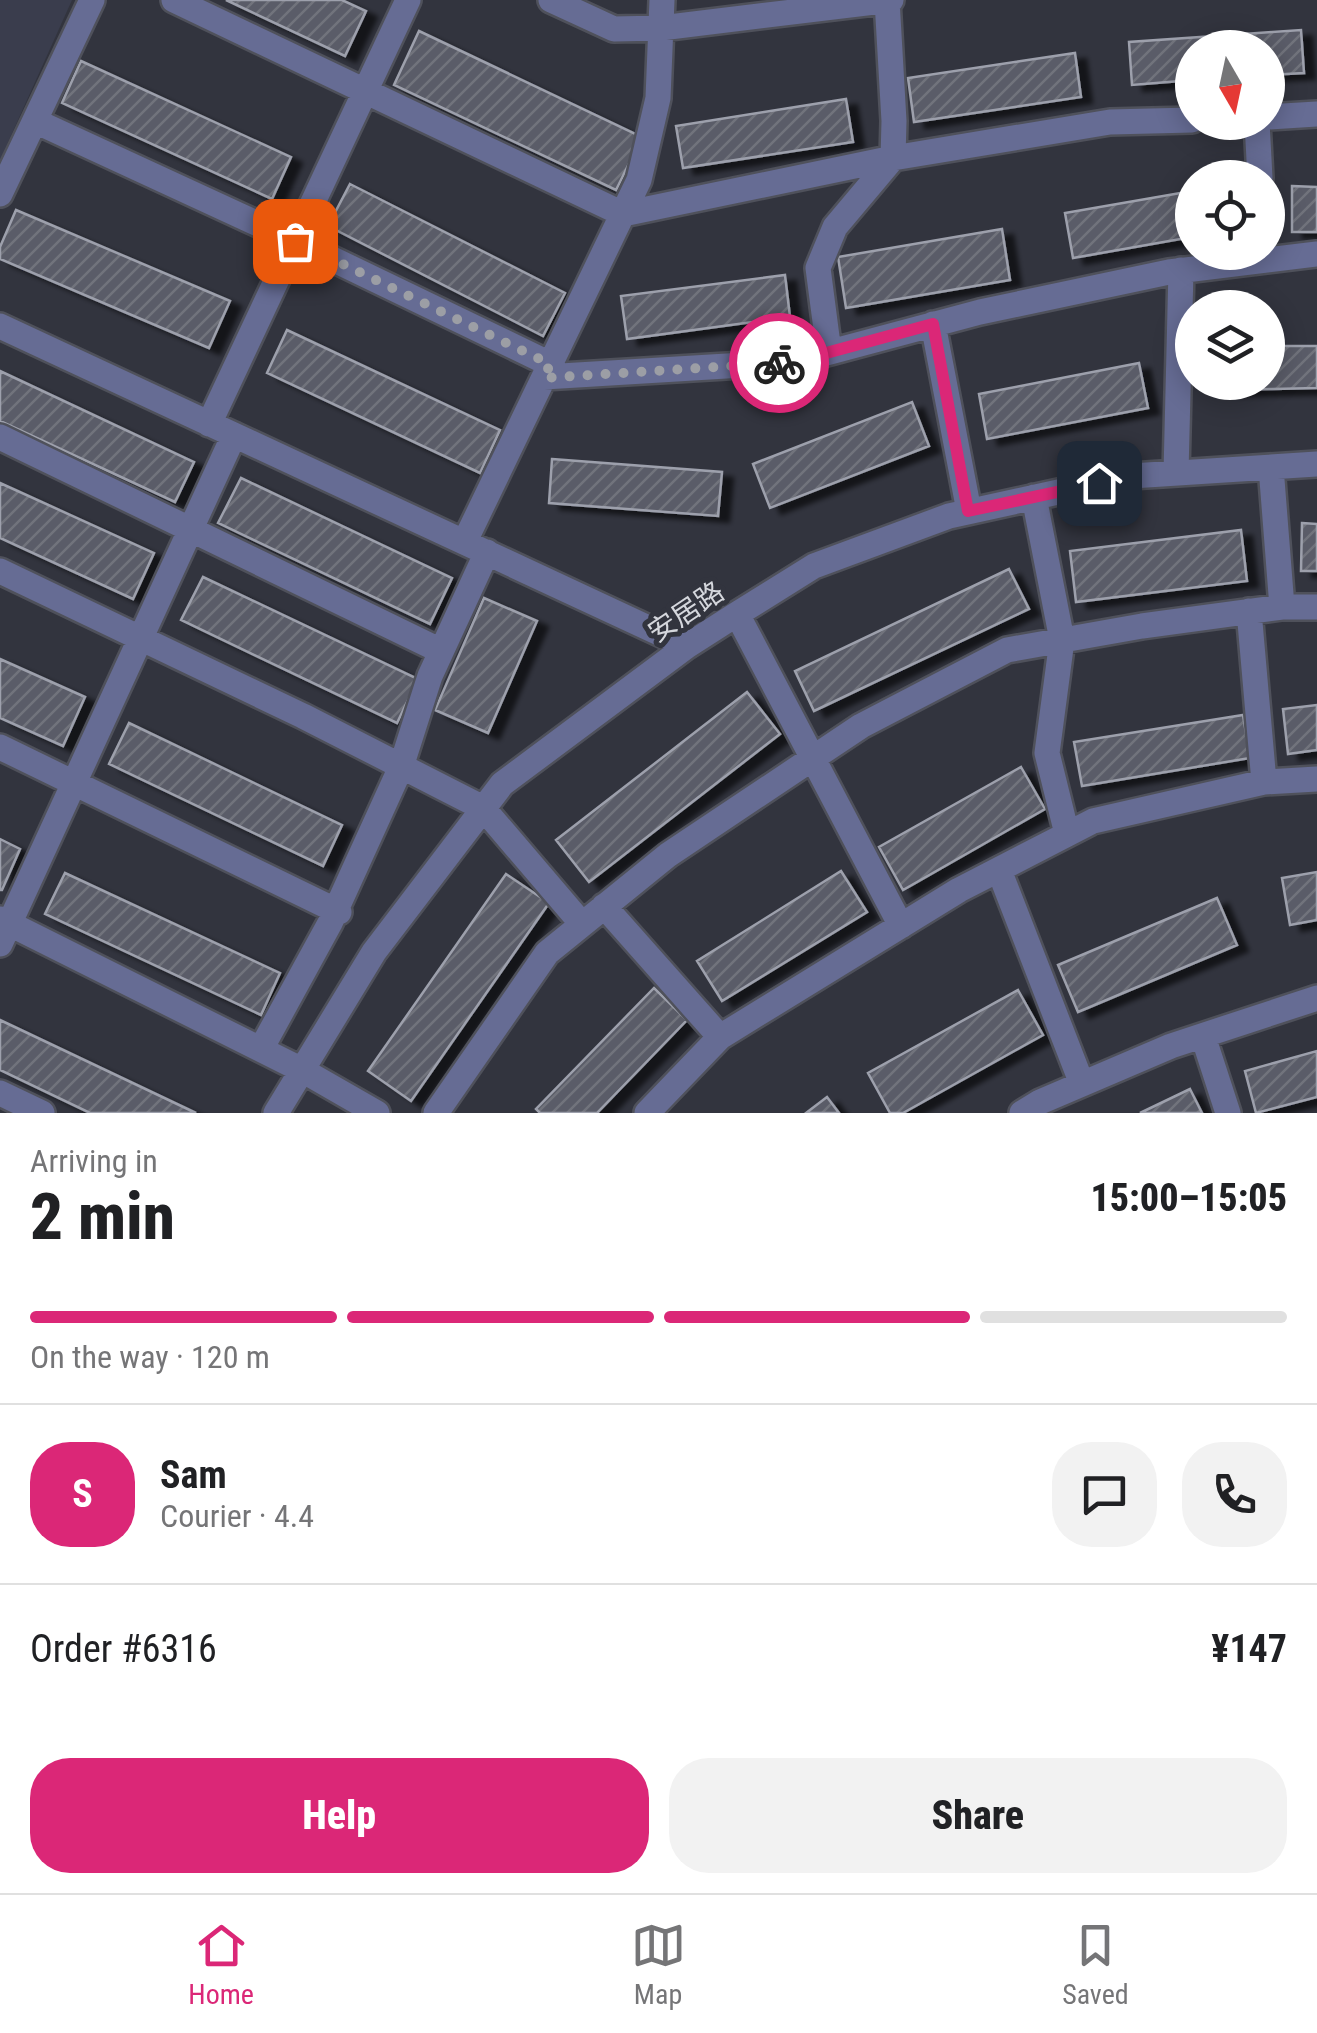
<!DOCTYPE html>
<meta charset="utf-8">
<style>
:root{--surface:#fff;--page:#f2f2f2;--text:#202124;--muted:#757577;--line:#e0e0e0;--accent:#db2777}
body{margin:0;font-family:"Roboto Condensed","Noto Sans SC",sans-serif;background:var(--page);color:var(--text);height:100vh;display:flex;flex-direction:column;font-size:38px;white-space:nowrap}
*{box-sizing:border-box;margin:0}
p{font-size:32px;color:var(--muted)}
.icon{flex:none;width:55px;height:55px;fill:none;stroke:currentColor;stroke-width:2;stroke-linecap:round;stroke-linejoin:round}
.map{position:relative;height:1113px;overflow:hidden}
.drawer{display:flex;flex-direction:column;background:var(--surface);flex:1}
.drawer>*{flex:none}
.needle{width:65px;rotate:171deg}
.buttons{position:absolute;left:1175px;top:30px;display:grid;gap:20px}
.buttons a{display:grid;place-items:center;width:110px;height:110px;border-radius:50%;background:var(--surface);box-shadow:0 5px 25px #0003;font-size:50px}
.pin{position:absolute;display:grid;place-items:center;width:85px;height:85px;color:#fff;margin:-42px;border-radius:20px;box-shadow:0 5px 15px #0006}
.courier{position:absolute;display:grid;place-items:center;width:100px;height:100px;margin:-50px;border:8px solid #db2777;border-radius:50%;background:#fff;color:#222;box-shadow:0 2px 12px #0007}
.headline em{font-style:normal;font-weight:800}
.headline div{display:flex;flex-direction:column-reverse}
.headline{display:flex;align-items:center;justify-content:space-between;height:170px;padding:0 30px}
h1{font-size:65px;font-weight:800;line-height:75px}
.bar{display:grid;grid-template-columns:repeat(4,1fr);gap:15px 10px;align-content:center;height:120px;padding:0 30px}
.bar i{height:12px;border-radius:8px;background:var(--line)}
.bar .active{background:var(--accent)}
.bar p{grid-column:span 4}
.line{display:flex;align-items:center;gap:25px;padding:0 30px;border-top:2px solid var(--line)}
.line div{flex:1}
.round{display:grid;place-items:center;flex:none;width:105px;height:105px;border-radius:40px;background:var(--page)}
.cta{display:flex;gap:20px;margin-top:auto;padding:20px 30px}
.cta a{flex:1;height:115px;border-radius:40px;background:var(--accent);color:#fff;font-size:40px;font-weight:800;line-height:115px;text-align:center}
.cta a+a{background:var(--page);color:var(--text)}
.menu{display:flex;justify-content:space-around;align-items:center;height:140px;border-top:2px solid var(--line);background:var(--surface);font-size:28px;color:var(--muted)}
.menu a{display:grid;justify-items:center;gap:5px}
.menu .active{color:var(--accent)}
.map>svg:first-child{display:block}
.built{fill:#3a3d4d}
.building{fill:url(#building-hatch);stroke:#9da0ac;stroke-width:2.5;filter:url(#shadow)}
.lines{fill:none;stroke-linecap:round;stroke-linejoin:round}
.minor-casing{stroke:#4f515b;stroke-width:30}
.minor{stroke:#666c94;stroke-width:25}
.done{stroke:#9c9ea5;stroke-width:10;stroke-dasharray:0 18}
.route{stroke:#db2777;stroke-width:12}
.labels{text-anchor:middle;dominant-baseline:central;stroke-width:10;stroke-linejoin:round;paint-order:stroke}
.street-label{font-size:28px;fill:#d5d7dd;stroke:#32343e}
</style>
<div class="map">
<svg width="1317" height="1113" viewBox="0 0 1317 1113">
<defs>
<pattern id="building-hatch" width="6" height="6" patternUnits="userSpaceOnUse" patternTransform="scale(2.5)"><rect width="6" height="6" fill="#5a5c67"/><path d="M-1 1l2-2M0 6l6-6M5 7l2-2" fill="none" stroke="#71737c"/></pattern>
<filter id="shadow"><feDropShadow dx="11" dy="6" stdDeviation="2.5" flood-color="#0009"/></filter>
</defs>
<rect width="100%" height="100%" fill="#32343e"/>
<!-- built -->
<path class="built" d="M0,0H72L0,160Z"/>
<!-- building -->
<path class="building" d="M226,0H342L366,11L345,56Z
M1301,30L1304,73L1268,75V48H1192V80L1132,85L1129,42Z
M419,31L642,137L616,190L394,85Z
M1075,53L1081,97L914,122L908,78Z
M81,61L291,157L272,199L62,103Z
M846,99L853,142L683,168L676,126Z
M350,184L565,293L543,336L328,226Z
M1292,186L1317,187V232H1292Z
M1192,191V237L1073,258L1065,213Z
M16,210L230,301L209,348L0,259V247Z
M1002,229L1010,280L846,308L838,257Z
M785,275L790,317L627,339L621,296Z
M287,330L500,430L480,473L267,373Z
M1268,346H1317V388L1222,390V382H1268Z
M1139,363L1148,408L987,439L979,394Z
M0,371L194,462L175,502L0,421Z
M912,402L929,446L770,508L753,464Z
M552,459L722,472L718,516L549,503Z
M241,478L452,578L430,624L218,523Z
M0,483L154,553L133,599L0,538Z
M1302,523L1317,524V571H1301Z
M1241,530L1247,581L1076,602L1070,551Z
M1009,569L1029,609L814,711L795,671Z
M203,577L418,679L397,723L181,620Z
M484,598L537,621L488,733L435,710Z
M0,659L85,697L63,746L0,718Z
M747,692L780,734L589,882L556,840Z
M1317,705V750L1288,754L1283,709Z
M1243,715L1250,758L1082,786L1074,742Z
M129,723L342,825L323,866L109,764Z
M1021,767L1045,809L903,890L879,847Z
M0,839L20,849L2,890H0Z
M841,871L867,912L722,1001L697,961Z
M1317,872V920L1290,925L1282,878Z
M65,873L280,973L261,1015L45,914Z
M506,874L549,903L411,1101L368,1071Z
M1217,898L1237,945L1078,1012L1058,965Z
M654,988L687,1020L597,1113H540L536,1109Z
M1018,990L1043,1035L903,1113H890L868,1073Z
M0,1020L196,1113H90L0,1070Z
M1317,1051V1097L1256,1113L1245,1071Z
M1190,1089L1202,1113H1140Z
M827,1097L839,1113H806Z"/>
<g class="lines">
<!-- minor casing -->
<g class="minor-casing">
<path id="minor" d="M174,0L623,214L893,158L1110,122L1192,120
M551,0L614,29L661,28L891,0
M1268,117L1317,114
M35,121L295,241L550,364
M1257,122L1260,178
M0,194L92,0
M933,324L969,511
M0,326L687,646
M829,352L818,268L835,227L893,158L894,121L887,0
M544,377L793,362L980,312L1169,272L1317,254
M209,424L408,0
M0,437L441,651
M1271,467L1282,607
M1176,473L1181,270
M1034,497L1062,640L1047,753L1067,834
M465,541L639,180L658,98L662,0
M0,571L303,716L483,808L582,924
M1249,611L1264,782
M737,614L901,926
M0,747L339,912
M999,870L1082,1084
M604,906L720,1037
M0,919L302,1070L377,1113
M0,944L234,435
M1203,1036L1228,1113
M261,1049L330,923L401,767L430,676L487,552
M0,1093L42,1113
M276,1113L374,952L502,784L687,646L737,614L814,566L949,516L1131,476L1317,464
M436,1113L547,953L668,855L861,726L1007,650L1142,626L1282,607H1317
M647,1113L720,1037L959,890L1093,821L1264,782L1317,779
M1022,1113L1040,1102L1171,1046L1317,998"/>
</g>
<!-- minor -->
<use href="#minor" class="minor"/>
</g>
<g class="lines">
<!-- done -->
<path class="done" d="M295,241L550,364L544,378L779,363"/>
<!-- route -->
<path class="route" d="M779,363L793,362L933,324L968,511L1099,483"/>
</g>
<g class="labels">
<!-- street labels -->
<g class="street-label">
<text transform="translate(686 612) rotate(-34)">安居路</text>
</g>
</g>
</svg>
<div class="buttons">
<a><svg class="needle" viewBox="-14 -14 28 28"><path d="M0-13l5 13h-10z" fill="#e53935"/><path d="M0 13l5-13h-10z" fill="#757577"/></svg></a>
<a><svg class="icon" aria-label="locate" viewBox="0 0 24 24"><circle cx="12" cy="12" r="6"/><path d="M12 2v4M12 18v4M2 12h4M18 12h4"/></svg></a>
<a><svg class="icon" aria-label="layers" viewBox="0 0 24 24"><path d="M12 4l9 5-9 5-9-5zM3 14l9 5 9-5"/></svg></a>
</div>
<div class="pin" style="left:295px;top:241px;background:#ea580c"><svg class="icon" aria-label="bag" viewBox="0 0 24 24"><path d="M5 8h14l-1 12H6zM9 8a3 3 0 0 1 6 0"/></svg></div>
<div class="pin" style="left:1099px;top:483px;background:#1f2937"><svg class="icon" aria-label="home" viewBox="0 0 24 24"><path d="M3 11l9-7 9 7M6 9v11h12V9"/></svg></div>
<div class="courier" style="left:779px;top:363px"><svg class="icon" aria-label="bike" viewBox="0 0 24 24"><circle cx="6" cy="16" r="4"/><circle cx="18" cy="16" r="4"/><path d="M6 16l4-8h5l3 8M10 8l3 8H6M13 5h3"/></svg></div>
</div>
<section class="drawer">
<div class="headline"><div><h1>2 min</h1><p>Arriving in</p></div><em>15:00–15:05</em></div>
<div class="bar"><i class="active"></i><i class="active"></i><i class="active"></i><i></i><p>On the way · 120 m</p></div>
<div class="line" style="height:180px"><b class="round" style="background:var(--accent);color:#fff">S</b><div><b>Sam</b><p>Courier · 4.4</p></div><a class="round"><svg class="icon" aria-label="chat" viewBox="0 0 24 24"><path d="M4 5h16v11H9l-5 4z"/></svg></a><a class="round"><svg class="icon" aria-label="phone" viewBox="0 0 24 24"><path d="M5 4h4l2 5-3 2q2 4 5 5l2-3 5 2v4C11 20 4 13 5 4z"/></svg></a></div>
<div class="line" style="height:130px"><div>Order #6316</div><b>¥147</b></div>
<div class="cta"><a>Help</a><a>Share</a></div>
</section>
<nav class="menu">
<a class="active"><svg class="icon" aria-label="home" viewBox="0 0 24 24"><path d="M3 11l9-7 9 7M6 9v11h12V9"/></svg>Home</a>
<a><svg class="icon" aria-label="map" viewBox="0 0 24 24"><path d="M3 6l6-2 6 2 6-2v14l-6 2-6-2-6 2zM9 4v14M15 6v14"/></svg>Map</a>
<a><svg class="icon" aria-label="saved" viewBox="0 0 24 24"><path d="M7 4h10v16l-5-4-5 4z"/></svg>Saved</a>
</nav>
